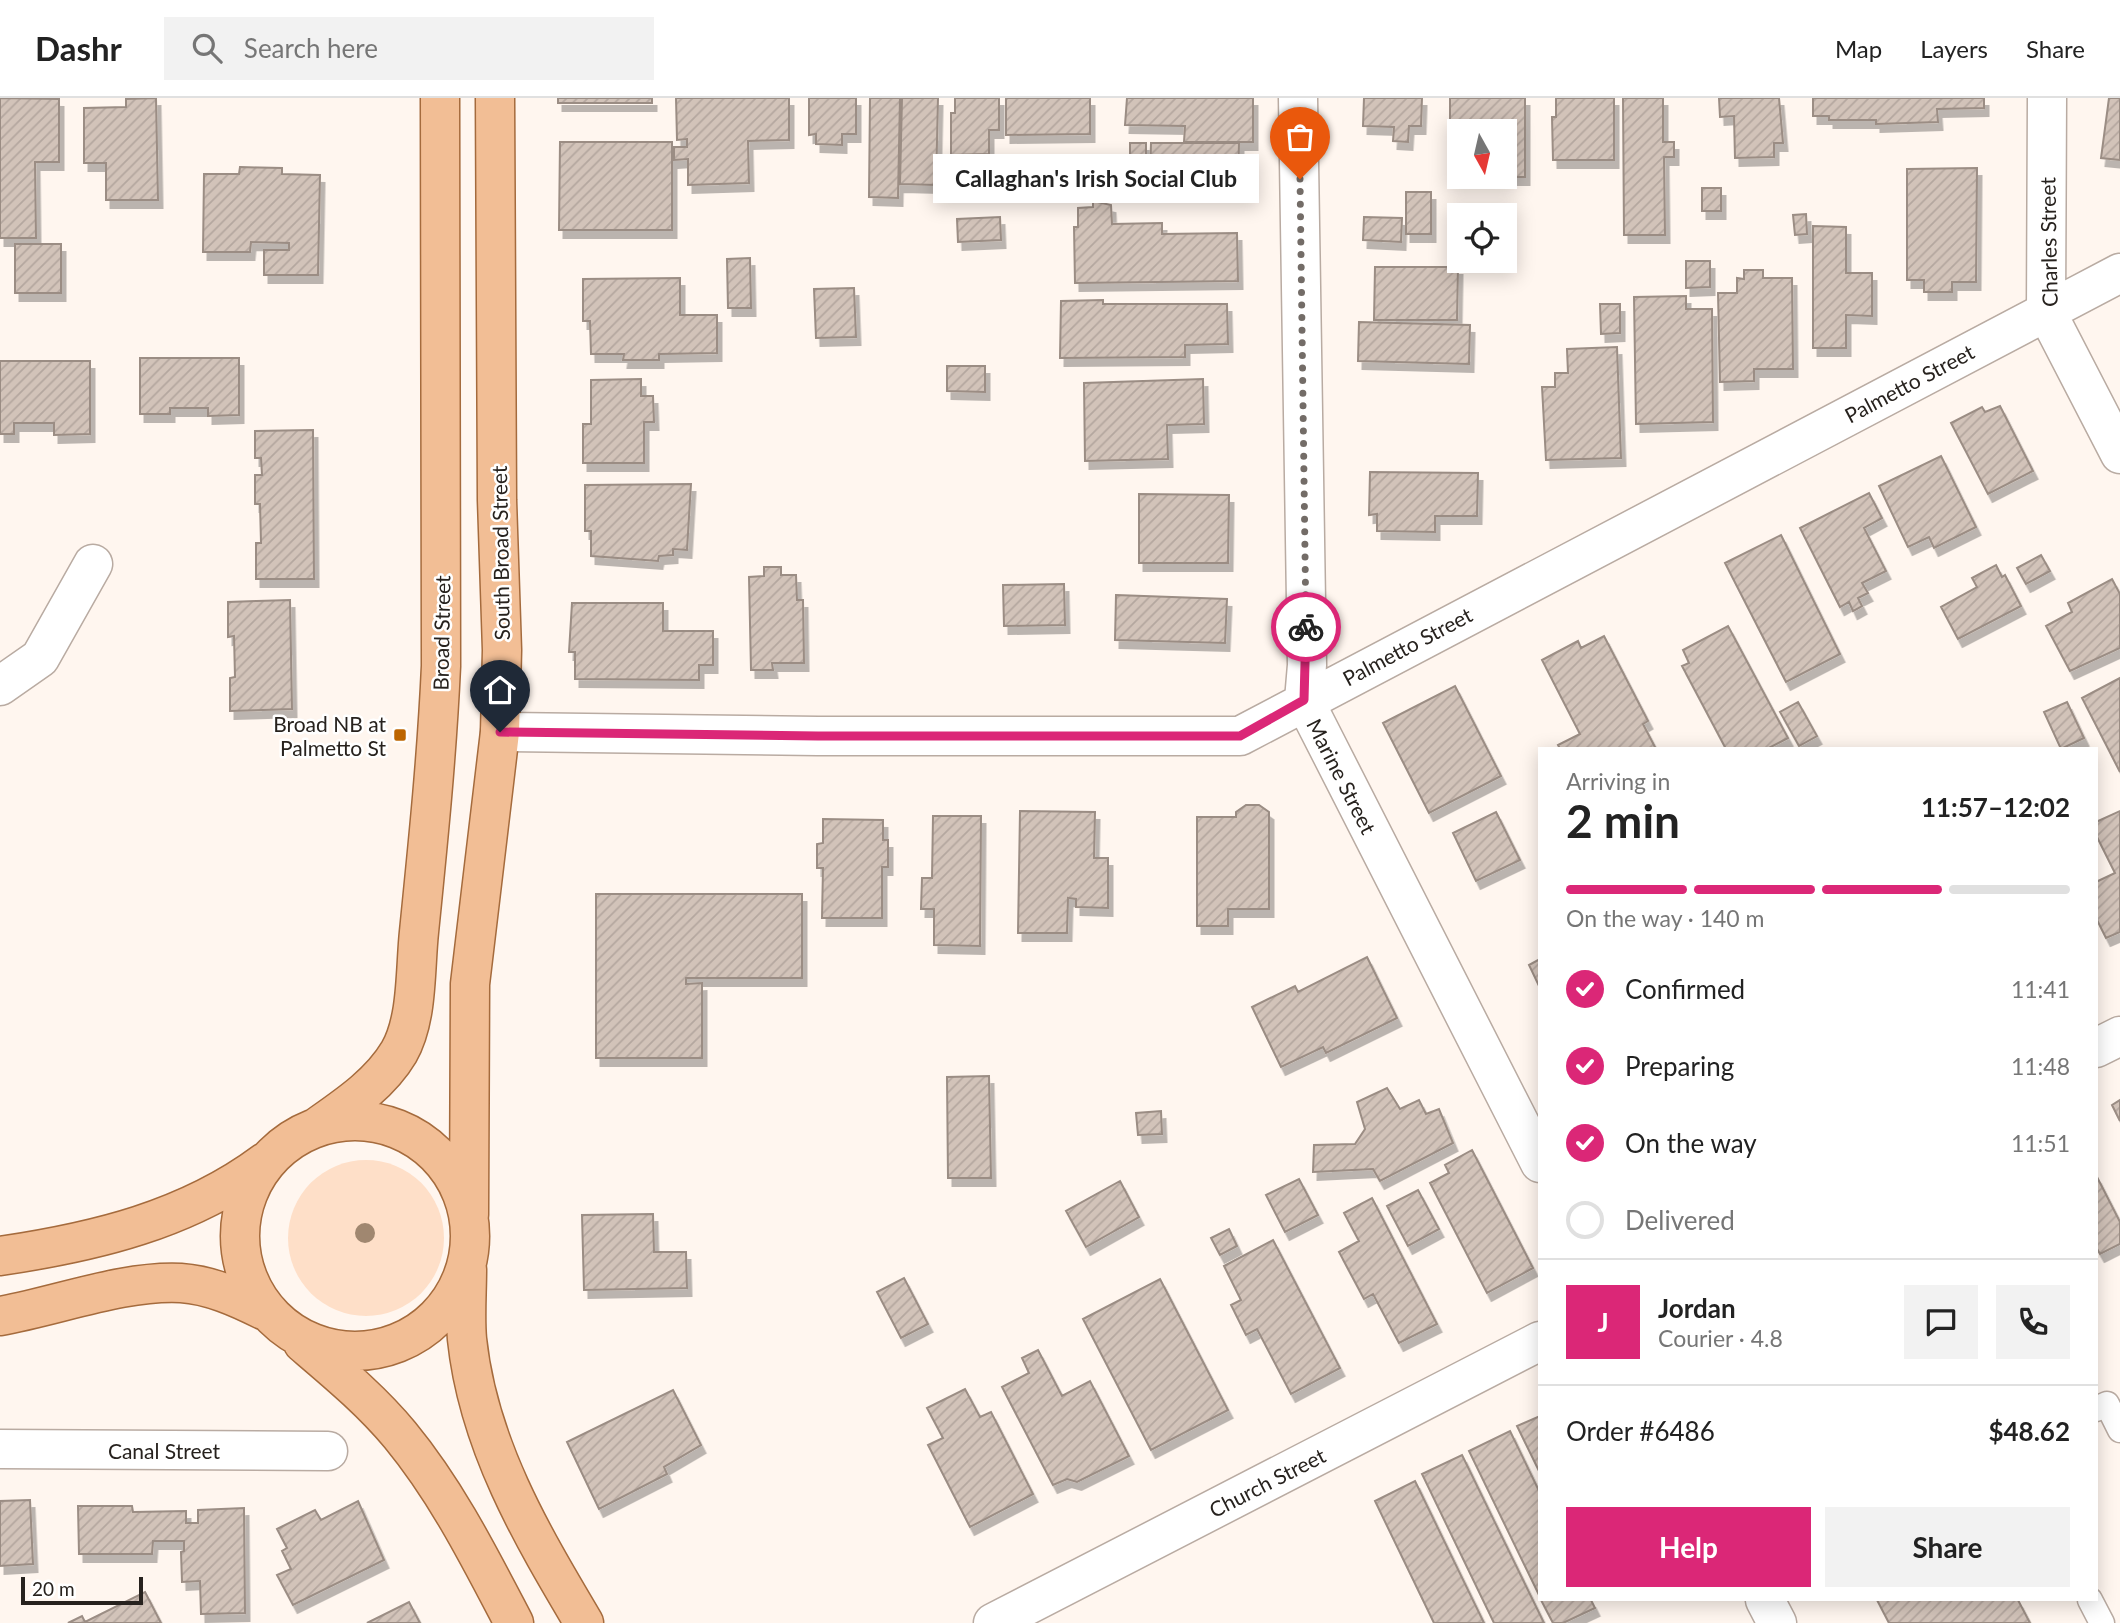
<!DOCTYPE html>
<meta charset="utf-8">
<style>
:root{--surface:#fff;--page:#f2f2f2;--text:#222;--muted:#767676;--line:#e0e0e0;--accent:#db2777}
body{margin:0;font-family:Lato,sans-serif;background:var(--page);color:var(--text);height:100vh;display:flex;flex-direction:column;font-size:26px;white-space:nowrap}
*{box-sizing:border-box;margin:0}
p{font-size:23px;color:var(--muted)}
.icon{flex:none;width:38px;height:38px;fill:none;stroke:currentColor;stroke-width:2;stroke-linecap:round;stroke-linejoin:round}
.map{position:relative;flex:1;overflow:hidden}
.sheet{position:absolute;left:1538px;top:649px;width:560px;height:854px;display:flex;flex-direction:column;background:var(--surface);border-radius:0px;box-shadow:0 4px 18px #0003}
.sheet>*{flex:none}
.needle{width:46px;rotate:172deg}
.fabs{position:absolute;left:1447px;top:21px;display:grid;gap:14px}
.fabs a{display:grid;place-items:center;width:70px;height:70px;border-radius:0px;background:var(--surface);box-shadow:0 4px 18px #0003;font-size:35px}
.scale{position:absolute;left:21px;bottom:18px;width:122px;box-sizing:border-box;padding-left:7px;border:4px solid #27221e;border-top:0;font-size:19px;line-height:24px;white-space:nowrap;color:#27221e;-webkit-text-stroke:5px #fff;paint-order:stroke}
.pin{position:absolute;display:grid;place-items:center;width:60px;height:60px;color:#fff;margin:-72px -30px;border-radius:50% 50% 50% 0;rotate:-45deg;box-shadow:0 0 7px #0007}
.pin .icon{rotate:45deg}
.courier{position:absolute;display:grid;place-items:center;width:70px;height:70px;margin:-35px;border:5px solid #db2777;border-radius:50%;background:#fff;color:#222;box-shadow:0 2px 9px #0007}
.bubble{position:absolute;height:49px;border-radius:0px;background:var(--surface);box-shadow:0 4px 18px #0003;font-size:23px;font-weight:700;line-height:49px;text-align:center}
.head em{font-style:normal;font-weight:700}
.head div{display:flex;flex-direction:column-reverse}
.head{display:flex;align-items:center;justify-content:space-between;height:119px;padding:0 28px}
h1{font-size:46px;font-weight:700;line-height:52px}
.bar{display:grid;grid-template-columns:repeat(4,1fr);gap:10px 7px;align-content:center;height:84px;padding:0 28px}
.bar i{height:9px;border-radius:5px;background:var(--line)}
.bar .current{background:var(--accent)}
.bar p{grid-column:span 4}
.line{display:flex;align-items:center;gap:18px;padding:0 28px;border-top:2px solid var(--line)}
.line div{flex:1}
.round{display:grid;place-items:center;flex:none;width:74px;height:74px;border-radius:0px;background:var(--page)}
ol{padding:0 28px;list-style:none}
li{display:flex;align-items:center;gap:21px;height:77px}
li p{margin-inline-start:auto}
li .icon{padding:7px;border-radius:50%;background:var(--accent);color:#fff;stroke-width:4}
li:last-child{color:var(--muted)}
li i{width:38px;height:38px;border:4px solid var(--line);border-radius:50%}
.cta{display:flex;gap:14px;margin-top:auto;padding:14px 28px}
.cta a{flex:1;height:80px;border-radius:0px;background:var(--accent);color:#fff;font-size:28px;font-weight:700;line-height:80px;text-align:center}
.cta a+a{background:var(--page);color:var(--text)}
header{display:flex;align-items:center;gap:42px;box-sizing:border-box;height:98px;padding:0 35px;background:var(--surface);border-bottom:2px solid var(--line)}
header strong{font-size:33px}
nav{display:flex;gap:38px;margin-inline-start:auto;font-size:24px}
.search{width:490px;height:63px;background:var(--page);display:flex;align-items:center;gap:18px;box-sizing:border-box;padding:0 24px;border-radius:0px;color:var(--muted);font-size:26px}
.map>svg:first-child{display:block}
.green{fill:#fedfc8}
.building{fill:url(#building-hatch);stroke:#9b8d84;stroke-width:2;filter:url(#shadow)}
.lines{fill:none;stroke-linecap:round;stroke-linejoin:round}
.service-casing{stroke:#b9aba2;stroke-width:27}
.minor-casing{stroke:#b9aba2;stroke-width:41}
.primary-casing{stroke:#a56b3d;stroke-width:41}
.service{stroke:#fff;stroke-width:24}
.minor{stroke:#fff;stroke-width:38}
.primary{stroke:#f2be95;stroke-width:38}
.tree{fill:#a08770}
.done{stroke:#736c67;stroke-width:7;stroke-dasharray:0 12.6}
.route{stroke:#db2777;stroke-width:9}
.poi-dot{fill:#bd6500;stroke:#fff;stroke-width:2.5}
.labels{text-anchor:middle;dominant-baseline:central;stroke-width:5;stroke-linejoin:round;paint-order:stroke}
.street-label{font-size:21px;fill:#27221e;stroke:#fff}
.poi-label{font-size:21px;fill:#27221e;stroke:#fff;text-anchor:end}
</style>
<header>
<strong>Dashr</strong>
<div class="search"><svg class="icon" aria-label="search" viewBox="0 0 24 24"><circle cx="10" cy="10" r="6"/><path d="M15 15l6 6"/></svg>Search here</div>
<nav><a>Map</a><a>Layers</a><a>Share</a></nav>
</header>
<div class="map">
<svg width="2120" height="1525" viewBox="0 0 2120 1525">
<defs>
<pattern id="building-hatch" width="6" height="6" patternUnits="userSpaceOnUse" patternTransform="scale(1.75)"><rect width="6" height="6" fill="#d2c3b9"/><path d="M-1 1l2-2M0 6l6-6M5 7l2-2" fill="none" stroke="#b4a79f"/></pattern>
<filter id="shadow"><feDropShadow dx="4.5" dy="8" stdDeviation="0" flood-color="#0004"/></filter>
</defs>
<rect width="100%" height="100%" fill="#fff6ef"/>
<!-- green -->
<path class="green" d="M288 1140a78 78 0 1 1 156 0a78 78 0 1 1-156 0Z"/>
<!-- building -->
<path class="building" d="M0,0L59,1V64H35L36,140H0Z
M156,0L158,102H106V65H84V10L126,9V1Z
M558,0H652V5H558Z
M676,0H789V42L748,43L749,85L688,87V61L674,62V49H687V41L677,42Z
M809,0H856V36H842V47L816,46V36L809,37Z
M870,0H900L898,100L869,99Z
M902,0H938L936,87L900,86Z
M955,0H999V32H989V56L951,57V15H955Z
M1006,0H1090V36L1006,37Z
M1127,0H1253V44H1184L1185,28L1125,27Z
M1364,0H1422L1421,28H1409L1408,44L1393,43L1394,29L1363,28Z
M1450,0H1525V79H1497H1505V33H1460V79L1450,78Z
M1556,0H1614V62H1553L1552,19H1556Z
M1623,0H1663V44H1674V59H1664L1665,137H1624Z
M1719,0H1779L1783,45H1774V59L1735,60L1734,18L1720,19Z
M1813,0H1984V10L1937,11L1938,24L1876,26V22H1829V18H1813Z
M2109,0H2120V62L2101,60Z
M560,44H672V132H559Z
M1130,45H1146V80H1130Z
M1151,45H1239L1238,86H1179L1178,81H1150Z
M240,69L282,70V76L320,77L318,177H264V152H289V145L251,144L250,154H203L204,76H239Z
M1977,70L1976,184H1952V194H1924V182H1907V71Z
M1702,90H1721V113H1702Z
M1406,94H1431V136H1406Z
M1093,103L1111,107L1112,126L1162,125V136L1237,135L1238,183L1075,185L1074,129H1078V110L1093,109Z
M1806,116L1807,136L1795,137L1793,117Z
M1000,119L1001,142L958,144L957,121Z
M1364,119L1402,120L1401,144L1363,142Z
M1813,128L1846,129V175H1872V218L1846,217V250H1813Z
M15,146H61V195H15Z
M750,160L751,210H728L727,161Z
M1686,163H1710V189L1686,190Z
M1375,169H1458L1457,222H1374Z
M1744,172H1763V180H1792L1793,271H1754V283L1720,284L1718,195H1737V180L1744,181Z
M680,180V217H717V255L659,256V262H623L624,256H591L590,223H583V181Z
M854,190L856,239L816,240L814,191Z
M1686,198V211H1712L1713,324L1636,326L1634,199Z
M1103,202V206H1227L1228,246L1185,247V259L1060,260L1061,203Z
M1600,206H1620V235L1601,236Z
M1359,224L1470,227L1469,266L1358,263Z
M1617,249L1621,360L1546,362L1542,289H1555V275H1568L1567,251Z
M140,260H239V317L208,318V310H170V316H140Z
M0,263H90V336L54,337V325H14V336H0Z
M947,268H985V294L947,293Z
M641,281V298H653L654,324H644V365H583V326H591V282Z
M1203,281L1204,326L1167,327L1168,361L1085,363L1084,285Z
M2000,308L2033,373L1988,396L1951,325L1982,309L1985,314Z
M313,332L314,481H256V445H261L260,406H255V377H262L261,360H255V333Z
M1941,358L1976,429L1934,450L1929,439L1908,449L1879,388Z
M1370,374L1478,375L1477,418H1435V434L1377,433V416L1369,417Z
M691,386L687,452L673,451V457L659,458L658,463L591,458V433H585V387Z
M1869,395L1882,420L1864,430L1886,473L1862,485L1868,495L1858,500L1862,508L1853,513L1849,504L1840,509L1800,430Z
M1139,396L1229,397L1228,465H1139Z
M1781,437L1840,556L1786,584L1725,465Z
M2041,457L2050,473L2026,486L2017,470Z
M1996,467L2002,479L2005,477L2021,508L1958,541L1941,509L1977,489L1972,480Z
M764,469H781V477H796L797,502H803L804,565H772L773,572H751L749,479L764,478Z
M2112,481L2120,496V550L2070,573L2046,528L2072,514L2068,505Z
M1064,486L1065,527L1004,528L1003,487Z
M1116,497L1227,501L1225,545L1115,542Z
M290,502L292,611L230,613V580L235,579L234,538L228,539V504Z
M572,505H663V533H713V567H699V582L575,581V554H569Z
M1728,528L1788,640L1767,651H1726L1682,568L1689,565L1683,552Z
M1604,538L1648,623L1643,626L1656,651H1560L1558,647L1580,636L1542,562L1578,543L1581,550Z
M2120,580V674L2082,600Z
M1455,588L1501,678L1429,715L1383,625Z
M1798,604L1817,638L1799,648L1780,614Z
M2067,604L2084,640L2061,651L2044,614Z
M1246,707H1259L1269,714V811H1228V828H1197V719H1236V714Z
M1020,713L1095,714L1094,760H1108V810L1076,809V801L1068,800L1067,835H1018Z
M2120,713V834L2106,840L2096,820V784L2115,775L2096,737V724Z
M1496,714L1520,762L1476,783L1453,735Z
M933,718H981L980,848L934,847V811H921L922,780H932Z
M823,721L883,722V742H888V769H882V820H822L823,770H817V746L823,745Z
M596,796H802V880H686V886L702,885V960H596Z
M1367,859L1397,920L1326,955L1323,949L1281,969L1252,909L1295,888L1298,894Z
M1540,861V890L1529,867Z
M989,978L991,1080H948L947,979Z
M1387,990L1400,1011L1419,1002L1426,1016L1439,1011L1453,1045L1380,1083L1373,1071L1313,1074L1314,1047L1355,1046L1365,1031L1357,1004Z
M2120,1002V1023L2112,1007Z
M1161,1013L1162,1036L1138,1037L1136,1015Z
M1472,1052L1533,1170L1487,1195L1430,1085L1449,1075L1445,1067Z
M2096,1077L2120,1124V1146L2100,1156L2096,1149Z
M1299,1081L1318,1117L1285,1134L1266,1097Z
M1120,1083L1139,1119L1086,1149L1066,1113Z
M1418,1092L1439,1131L1408,1148L1387,1108Z
M1372,1100L1437,1226L1399,1245L1373,1196L1364,1201L1339,1154L1359,1143L1344,1115Z
M653,1116L654,1154H686L687,1190L584,1192L582,1117Z
M1229,1131L1237,1148L1220,1157L1211,1140Z
M1273,1142L1340,1270L1291,1296L1257,1231L1246,1237L1231,1207L1241,1202L1224,1168Z
M904,1180L928,1226L901,1240L877,1194Z
M1160,1181L1228,1312L1151,1352L1083,1221Z
M1038,1252L1062,1298L1090,1283L1129,1358L1077,1384L1067,1381L1053,1387L1002,1289L1029,1275L1022,1260Z
M965,1291L980,1319L991,1314L1033,1396L970,1429L928,1347L943,1340L927,1310Z
M673,1292L701,1347L664,1369L667,1376L599,1411L567,1344Z
M1540,1318V1375L1517,1328Z
M1510,1333L1540,1395V1499L1469,1353Z
M1462,1357L1544,1525H1494L1422,1376Z
M1415,1383L1484,1525H1434L1375,1403Z
M30,1402L33,1466L0,1468V1403Z
M358,1403L384,1462L293,1507L277,1477L291,1471L282,1453L287,1450L277,1431L315,1412L321,1422Z
M78,1408H132L133,1414L186,1413V1425H198V1412L244,1410L245,1515L201,1516L200,1483L182,1484L181,1454L184,1453V1443H153L152,1456H79Z
M145,1494L161,1525H68L82,1518L85,1524Z
M1541,1502H1591L1595,1510L1563,1525H1553Z
M1877,1502H2018L2030,1525H1889Z
M409,1504L420,1525H367Z"/>
<g class="lines">
<!-- service casing -->
<g class="service-casing">
<path id="service" d="M2096,1311L2107,1306L2120,1332
M2090,1502L2102,1525"/>
</g>
<!-- minor casing -->
<g class="minor-casing">
<path id="minor" d="M1298,0L1307,567L1304,602L1540,1065
M2047,0L2046,213L2120,356
M0,588L40,560L93,466
M500,634L818,638H1240L2120,175
M2096,950L2120,938
M0,1351L328,1353
M1765,1502L1777,1525
M993,1525L1540,1243"/>
</g>
<!-- primary casing -->
<g class="primary-casing">
<path id="primary" d="M240 1138a115 115 0 1 1 230 0a115 115 0 1 1-230 0Z
M317,1029C347,1008 380,986 399,954C418,921 415,871 419,834C428,745 437,657 441,568L440,0
M469,1117L470,886L500,634L502,552L497,402L495,0
M0,1158C95,1144 187,1122 265,1064
M467,1171C467,1194 465,1218 467,1241C478,1346 531,1436 584,1525
M0,1218C57,1208 124,1182 181,1185C210,1187 237,1199 263,1212
M303,1245C337,1274 372,1303 400,1337C447,1394 480,1460 514,1525"/>
</g>
<!-- service -->
<use href="#service" class="service"/>
<!-- minor -->
<use href="#minor" class="minor"/>
<!-- primary -->
<use href="#primary" class="primary"/>
</g>
<!-- trees -->
<circle class="tree" cx="365" cy="1135" r="10"/>
<g class="lines">
<!-- done -->
<path class="done" d="M1300,81L1306,529"/>
<!-- route -->
<path class="route" d="M500,634L818,638H1240L1304,602L1306,529"/>
</g>
<!-- markers -->
<rect class="poi-dot" x="393" y="630" width="14" height="14" rx="3.5"/>
<g class="labels">
<!-- street labels -->
<g class="street-label">
<text transform="translate(2048 144) rotate(-91)">Charles Street</text>
<text transform="translate(1909 285) rotate(-28)">Palmetto Street</text>
<text transform="translate(500 455) rotate(-91)">South Broad Street</text>
<text transform="translate(441 535) rotate(-89)">Broad Street</text>
<text transform="translate(1407 548) rotate(-28)">Palmetto Street</text>
<text transform="translate(1342 678) rotate(63)">Marine Street</text>
<text x="164" y="1352">Canal Street</text>
<text transform="translate(1267 1384) rotate(-27)">Church Street</text>
</g>
<!-- poi labels -->
<g class="poi-label">
<text x="386" y="625">Broad NB at<tspan x="386" dy="24">Palmetto St</tspan></text>
</g>
</g>
</svg>
<div class="fabs">
<a><svg class="needle" viewBox="-14 -14 28 28"><path d="M0-13l5 13h-10z" fill="#e53935"/><path d="M0 13l5-13h-10z" fill="#767676"/></svg></a>
<a><svg class="icon" aria-label="locate" viewBox="0 0 24 24"><circle cx="12" cy="12" r="6"/><path d="M12 2v4M12 18v4M2 12h4M18 12h4"/></svg></a>
</div>
<div class="scale">20 m</div>
<div class="pin" style="left:1300px;top:81px;background:#ea580c"><svg class="icon" aria-label="bag" viewBox="0 0 24 24"><path d="M5 8h14l-1 12H6zM9 8a3 3 0 0 1 6 0"/></svg></div>
<div class="pin" style="left:500px;top:634px;background:#1f2937"><svg class="icon" aria-label="home" viewBox="0 0 24 24"><path d="M3 11l9-7 9 7M6 9v11h12V9"/></svg></div>
<div class="courier" style="left:1306px;top:529px"><svg class="icon" aria-label="bike" viewBox="0 0 24 24"><circle cx="6" cy="16" r="4"/><circle cx="18" cy="16" r="4"/><path d="M6 16l4-8h5l3 8M10 8l3 8H6M13 5h3"/></svg></div>
<div class="bubble" style="left:933px;top:56px;width:326px">Callaghan's Irish Social Club</div>
<section class="sheet">
<div class="head"><div><h1>2 min</h1><p>Arriving in</p></div><em>11:57–12:02</em></div>
<div class="bar"><i class="current"></i><i class="current"></i><i class="current"></i><i></i><p>On the way · 140 m</p></div>
<ol>
<li><svg class="icon" aria-label="check" viewBox="0 0 24 24"><path d="M5 12l5 5 9-10"/></svg>Confirmed<p>11:41</p></li>
<li><svg class="icon" aria-label="check" viewBox="0 0 24 24"><path d="M5 12l5 5 9-10"/></svg>Preparing<p>11:48</p></li>
<li><svg class="icon" aria-label="check" viewBox="0 0 24 24"><path d="M5 12l5 5 9-10"/></svg>On the way<p>11:51</p></li>
<li><i></i>Delivered</li>
</ol>
<div class="line" style="height:126px"><b class="round" style="background:var(--accent);color:#fff">J</b><div><b>Jordan</b><p>Courier · 4.8</p></div><a class="round"><svg class="icon" aria-label="chat" viewBox="0 0 24 24"><path d="M4 5h16v11H9l-5 4z"/></svg></a><a class="round"><svg class="icon" aria-label="phone" viewBox="0 0 24 24"><path d="M5 4h4l2 5-3 2q2 4 5 5l2-3 5 2v4C11 20 4 13 5 4z"/></svg></a></div>
<div class="line" style="height:91px"><div>Order #6486</div><b>$48.62</b></div>
<div class="cta"><a>Help</a><a>Share</a></div>
</section>
</div>
